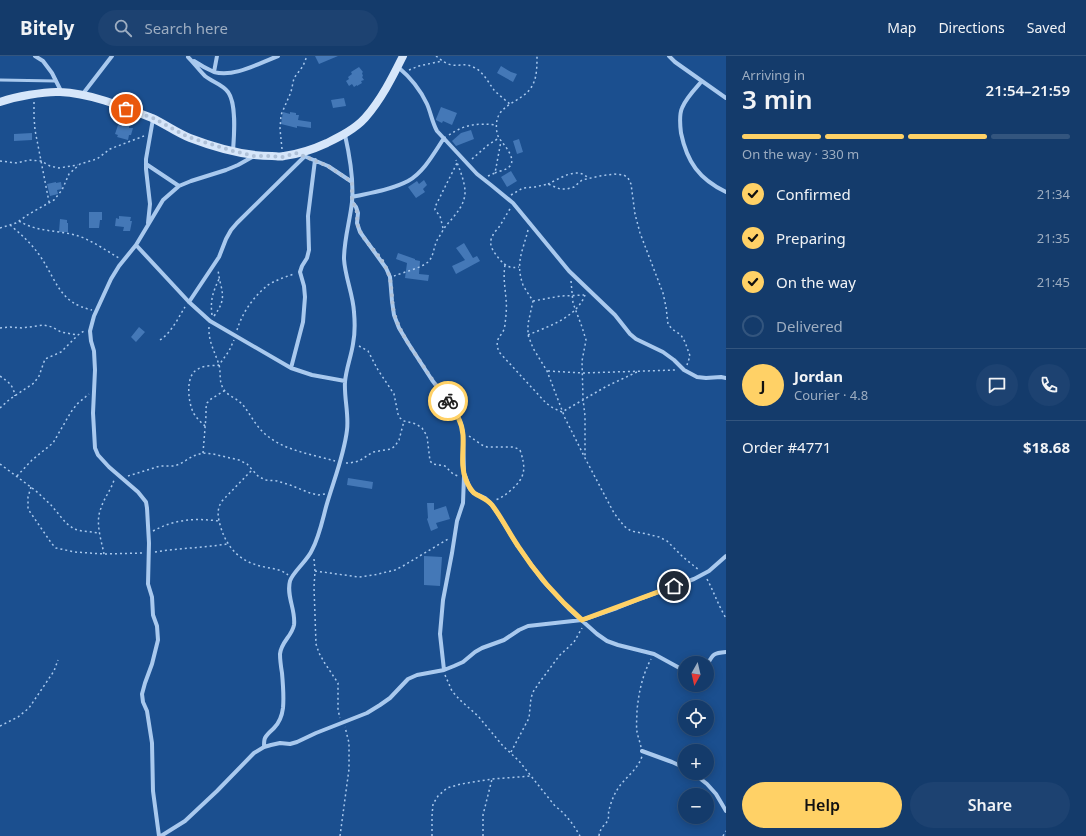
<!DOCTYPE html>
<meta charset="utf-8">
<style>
:root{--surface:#143b6b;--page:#1d4271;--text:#f1f3f6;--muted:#9dadc1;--line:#33557e;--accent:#ffd166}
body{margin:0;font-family:"Noto Sans",sans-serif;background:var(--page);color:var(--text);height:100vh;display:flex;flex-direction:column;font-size:15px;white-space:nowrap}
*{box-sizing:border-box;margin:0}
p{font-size:13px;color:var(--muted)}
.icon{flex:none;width:22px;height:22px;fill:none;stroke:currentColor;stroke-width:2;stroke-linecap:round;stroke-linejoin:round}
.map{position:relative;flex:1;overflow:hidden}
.details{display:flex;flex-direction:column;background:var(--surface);width:360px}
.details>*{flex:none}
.needle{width:26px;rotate:188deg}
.controls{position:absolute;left:678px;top:600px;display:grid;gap:8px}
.controls a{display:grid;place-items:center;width:36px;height:36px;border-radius:50%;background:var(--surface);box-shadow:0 2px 10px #0003,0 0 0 1px var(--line);font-size:20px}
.pin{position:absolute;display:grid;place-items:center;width:34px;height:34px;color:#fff;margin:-17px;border:2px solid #fff;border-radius:50%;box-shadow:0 1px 4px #0007}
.courier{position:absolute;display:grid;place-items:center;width:40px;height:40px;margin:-20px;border:3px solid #ffd166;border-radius:50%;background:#fff;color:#222;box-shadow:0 1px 5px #0007}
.headline em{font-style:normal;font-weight:600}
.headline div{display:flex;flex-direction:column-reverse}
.headline{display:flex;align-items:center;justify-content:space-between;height:68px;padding:0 16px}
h1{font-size:26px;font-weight:600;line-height:30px}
.bar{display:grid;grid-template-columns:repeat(4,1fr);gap:6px 4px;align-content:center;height:48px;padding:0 16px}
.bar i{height:5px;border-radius:3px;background:var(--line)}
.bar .current{background:var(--accent)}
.bar p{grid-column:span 4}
.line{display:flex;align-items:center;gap:10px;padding:0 16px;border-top:1px solid var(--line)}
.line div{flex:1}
.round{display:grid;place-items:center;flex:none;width:42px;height:42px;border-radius:21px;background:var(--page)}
ol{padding:0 16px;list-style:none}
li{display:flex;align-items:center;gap:12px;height:44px}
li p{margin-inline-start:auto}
li .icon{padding:4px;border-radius:50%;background:var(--accent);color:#111;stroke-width:4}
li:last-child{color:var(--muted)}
li i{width:22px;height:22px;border:2px solid var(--line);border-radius:50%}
.action{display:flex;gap:8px;margin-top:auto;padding:8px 16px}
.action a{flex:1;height:46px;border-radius:24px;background:var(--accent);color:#111;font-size:16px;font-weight:600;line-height:46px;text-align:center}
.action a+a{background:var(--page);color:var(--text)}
header{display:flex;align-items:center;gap:24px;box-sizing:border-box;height:56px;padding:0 20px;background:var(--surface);border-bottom:1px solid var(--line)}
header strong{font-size:19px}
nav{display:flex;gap:22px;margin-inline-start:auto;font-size:14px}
.search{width:280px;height:36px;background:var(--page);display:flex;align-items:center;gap:10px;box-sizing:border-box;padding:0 14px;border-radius:22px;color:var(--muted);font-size:15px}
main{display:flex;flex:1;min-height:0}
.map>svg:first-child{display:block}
.building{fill:#4478b7}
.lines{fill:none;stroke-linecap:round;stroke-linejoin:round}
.path{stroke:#a9c9ee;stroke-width:1.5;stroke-dasharray:2 3;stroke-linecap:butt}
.lane{stroke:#a9c9ee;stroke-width:3}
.street{stroke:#a9c9ee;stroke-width:4}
.secondary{stroke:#d6e6fa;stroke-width:8}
.done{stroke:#afc1d8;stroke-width:4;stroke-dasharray:0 7.2}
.route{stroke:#ffd166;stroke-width:5}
</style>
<header>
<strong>Bitely</strong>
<div class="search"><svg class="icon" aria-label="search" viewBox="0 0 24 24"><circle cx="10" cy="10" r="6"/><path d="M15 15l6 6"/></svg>Search here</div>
<nav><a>Map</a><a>Directions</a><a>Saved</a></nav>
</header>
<main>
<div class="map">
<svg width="726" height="780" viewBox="0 0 726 780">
<rect width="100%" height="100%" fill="#1b4f8f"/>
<!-- building -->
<path class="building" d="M315,0H338L319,8Z
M501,10L511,16L517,18L513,26L497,17Z
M359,11L363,16L362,17L363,20L362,21L364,24L361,25L362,27L357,30V29L354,31L352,28L349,30L346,25L349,23L348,21L352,18L351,16Z
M344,42L346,50L333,52L331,44Z
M441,51L457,57L452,69L443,65L442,67L436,64V63Z
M283,56L290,58V56L296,57V59H299L298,64L311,66V72L297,70V72L281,68Z
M122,68L129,70V72H133L131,79H129L128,84L117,81L118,79L115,78L118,69L122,70Z
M471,74L474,83L456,90L452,85L461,77Z
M32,77V84L14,85V78Z
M519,83L523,96L517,98L513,85Z
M511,115L517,125L507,131L501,121Z
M424,124L427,129L423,133L425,136L416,142L408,131L417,125L419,128Z
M56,126V127L61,126L62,133L57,134L58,138L50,140L47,128Z
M89,156H102V164H100L99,172H89Z
M119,160L131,161L130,165H132L130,175H123L124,171L115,170L116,162L119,163Z
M60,163L67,164V167H68V176H59Z
M464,187L473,202L477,200L480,205L456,218L452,210L465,204L456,192Z
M398,197L415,203V204L420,205L419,218L429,219L428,225L405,222L407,207L396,203Z
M139,271L145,276L136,286L131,281Z
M348,422L373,426L372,433L347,429Z
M427,447H434V454L446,450L450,463L436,467L438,472L431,475L427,463L428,462Z
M424,500L442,501L440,530L424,529Z"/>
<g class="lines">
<!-- path -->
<path class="path" d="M436,0C441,4 446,8 452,9C460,10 466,7 473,11C483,15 488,26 494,34C499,39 505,44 510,48
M409,14L419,10L442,5
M34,46V61L35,74L49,146
M449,79C465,68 478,67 496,69
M282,93L280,73L281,59L291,36L294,22L303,10L307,0
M472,103L488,89L499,82
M0,105L17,107L29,104L41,105L50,110L59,112L78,109
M495,117C499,115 506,114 509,111C518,103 503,88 499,82C496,77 496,69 497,64C501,47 524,45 532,30C537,22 537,10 537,0
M488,120L495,117L501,85
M548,128C559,123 577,110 588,122
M511,139L523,132L535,131L548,128L560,133H567L574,131L582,124L600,120L614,118L624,119L628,122L631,128L635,158L640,177L663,237L666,251L668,268L672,273L681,279L685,286L690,300L687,309
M510,153C506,159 503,165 499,171C497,174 494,176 493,179C487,189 494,196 500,204C506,210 510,213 519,211
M19,165C37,176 56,174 75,179C90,183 105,194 119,202
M10,169C22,179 33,189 42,203C57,226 60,247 92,254
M0,172L16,167L29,158L54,144L62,134L69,118L80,108L97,103L110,93L144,80
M443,172L440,160L435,154V151L457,107
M528,174C523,195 515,206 523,229C526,235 530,240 533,245L528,268V279L533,292L547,315L565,362L585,402L614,457L624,470L631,475L647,478L659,481L667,485L683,501L699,514
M505,209C503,222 505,230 506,243C507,251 506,260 505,268C504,282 493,279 499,296L546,347L553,352L562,356L607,330L637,316
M394,220C404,216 421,212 428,206C435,199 433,189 439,181C441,178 443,174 445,171C454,160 466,149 465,134C464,124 460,114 456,104
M571,225L573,247L582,271L586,284L582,305L583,343L585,360V401
M533,245L561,240L584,239
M212,259C210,244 213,236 219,223
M214,260C229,240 220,235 218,213
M209,271C208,285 215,296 219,309C221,316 219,323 222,330C225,339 235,341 242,348C249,356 254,367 262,375C280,394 311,398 335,405
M0,272L10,271L22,272L44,269L52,271L61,276L77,279
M237,274C242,257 254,240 268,229C276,224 285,221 294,218
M528,279C549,270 576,262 585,239
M160,284C172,276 178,262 185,251
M359,290L368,295L378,314L394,338L398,358L400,362L404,365L416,368L422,372L427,380L430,405L433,408L445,410L453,418L458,420
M548,315L583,317L676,314
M0,320C8,326 13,328 15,340
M0,352L10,343L34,327L39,320L45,303L61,296L78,279L84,275
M205,370C201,366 196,362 193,356C188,345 185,319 198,313C204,309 213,310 219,309L229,295L234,284
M469,380L482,389L487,391H514L520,394C526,412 526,421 511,434C506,439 501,442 495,444
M203,397L206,360V352L207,347L211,343L224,335
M346,407H350L359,405L373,396L391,393L395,390L399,384L404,365
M0,408L36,435L51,449L66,467L74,473L82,475L100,477
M251,415L222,445C216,454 218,462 221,472C228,494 242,507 265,511C273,513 281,513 288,519
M17,420L32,404L53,387L71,356L77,348L89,338
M128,420L160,410H174L180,408L193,400L203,397L213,398L239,404L247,408L258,420L265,424L277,425L290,429L310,437L318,439L325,438
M31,431L28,441V453L52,488L56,492L75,496L104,498L143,497
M153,475C175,463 195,462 219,465
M155,496C179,492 203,492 227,488
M104,498C101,483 95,466 101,452C104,442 111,434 114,424
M314,503L315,515L314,531L316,588L319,597L324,606L338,627V654L340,662
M315,515L359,521L374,519L395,514L403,510L448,483
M707,523C714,536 718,549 726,562
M445,619L452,635L460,644L478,660L503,690L519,705L555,750C566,758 573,768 580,780
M0,670L18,661L29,652L54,615L58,604
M641,691C640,686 638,681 637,676C636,669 637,661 637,654C639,636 642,620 651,603
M511,696L529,662L531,642L533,636L539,627L559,600L574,586L582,572
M340,780L349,713V687L345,671
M432,780V760L433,748L438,740L447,732L461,728L492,723L531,720
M483,780V759L492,723
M599,780C600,771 605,770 608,764C609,761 608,757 609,754C611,746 614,738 619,731C626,721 639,712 642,700
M723,780L726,775"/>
<!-- lane -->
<path class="lane" d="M0,24L56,25"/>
<!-- street -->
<path class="street" d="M35,0L43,5L52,17L61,35
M669,0L675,6L726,42
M188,1C194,7 199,14 205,20C212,26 222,28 228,36C237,48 234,81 233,95
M194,5C200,9 207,13 214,16C234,22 259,7 278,0
M398,11C410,21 420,33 427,48C431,57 432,66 437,75L477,118L491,129L513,147L569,215L615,259L630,278L636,283L663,296L674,304L684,314L697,321L706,322L721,321L726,322
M214,16L217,0
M702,25C695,33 686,42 682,52C679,59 680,69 681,77C687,106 699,123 726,136
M82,39L112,0
M304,100L328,110L352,126
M146,108L179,130
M352,141C370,137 391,134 408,125C424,116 434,97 444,82
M352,146L356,151L358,157L357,167L360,176L386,212L390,221L392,245L394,259L399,272L408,287L432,324L456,356L461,368L463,377L464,417L470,433L474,437L485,442L492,449L500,461L517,489L543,525L569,553L597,578L607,585L618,589L654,598L685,615
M148,167L150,148L146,113V103L153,63
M136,189L189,246L210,265L291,312L312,319L345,325
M189,246L219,201L226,183L231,174L237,167L304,101
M291,312L303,266L305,241L304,230L300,216L302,210L307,202L309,194L308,160L315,104
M707,609C713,598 713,597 726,596
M444,614L440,578L443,544L452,497L457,465L463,447L464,420
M264,691C264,688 264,684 265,682C267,678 271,675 274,672C280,666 282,660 283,652C284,641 283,628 282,617C281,611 280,604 280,598C281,586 292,580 294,569C296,554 286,540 290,525C292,517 308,504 312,494C319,481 322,466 326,451C333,426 344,400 347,374C349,358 344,342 345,326C346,313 351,301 353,288C355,278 355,267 354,256C353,238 345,221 344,203C344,183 350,165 352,146C354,123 350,101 345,79
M642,695L672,706L685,712
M693,717L707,728L716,738L726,755
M159,780L153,735L152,687L147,655L143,646L142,638L145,627L152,608L158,584L157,570L153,559L152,541L148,528L149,487L147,452L146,446L138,436L109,411L98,399L95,392L93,357L95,314L94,295L91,285L90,275L94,260L111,223L119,210L136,189L163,144L179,130L191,125L226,114L238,109L254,100
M161,780L185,765L217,735L254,697L264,691L271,689L280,687L290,688L297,686L316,677L367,657L380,649L390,642L408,623L417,619L444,614L454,610L463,606L475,596L482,592L504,584L519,574L528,570L582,564L617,552L642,542L694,523L709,515L726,500"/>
<!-- secondary -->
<path class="secondary" d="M0,46C14,41 45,35 60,36C90,37 124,51 152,62C165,68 177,77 190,82C216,92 244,100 272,100C276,100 280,101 284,100C299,98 314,93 327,87C341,80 355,73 365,62C381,44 392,22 403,0"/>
</g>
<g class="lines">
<!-- done -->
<path class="done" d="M126,53L153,62L188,81L233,95L254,100H269L283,101L296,97L328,110L352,126V146C361,156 354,164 360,175C366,188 380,198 386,212C394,227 390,244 395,260C401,278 411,292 422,308C430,321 439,333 448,345"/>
<!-- route -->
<path class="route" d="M448,345C456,356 462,366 463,379C464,394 460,410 466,424C468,429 470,433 474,437C480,441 487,443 492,449C502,462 509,477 518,490C536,518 557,542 582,564L674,530"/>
</g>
</svg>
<div class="controls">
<a><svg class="needle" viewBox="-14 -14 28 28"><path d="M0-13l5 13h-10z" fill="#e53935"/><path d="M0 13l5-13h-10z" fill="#9dadc1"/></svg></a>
<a><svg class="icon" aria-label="locate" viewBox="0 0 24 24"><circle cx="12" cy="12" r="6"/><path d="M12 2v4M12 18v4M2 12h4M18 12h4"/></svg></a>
<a>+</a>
<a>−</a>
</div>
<div class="pin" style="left:126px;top:53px;background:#ea580c"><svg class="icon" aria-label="bag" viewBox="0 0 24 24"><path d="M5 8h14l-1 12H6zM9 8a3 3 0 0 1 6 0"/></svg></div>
<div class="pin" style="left:674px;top:530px;background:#1f2937"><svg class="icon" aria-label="home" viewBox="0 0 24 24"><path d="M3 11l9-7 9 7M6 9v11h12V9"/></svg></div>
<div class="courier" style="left:448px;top:345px"><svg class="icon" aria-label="bike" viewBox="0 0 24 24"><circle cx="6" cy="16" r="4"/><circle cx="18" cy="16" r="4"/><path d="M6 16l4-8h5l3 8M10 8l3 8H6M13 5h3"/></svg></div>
</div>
<section class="details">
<div class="headline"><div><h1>3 min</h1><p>Arriving in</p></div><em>21:54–21:59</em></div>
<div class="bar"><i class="current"></i><i class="current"></i><i class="current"></i><i></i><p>On the way · 330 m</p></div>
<ol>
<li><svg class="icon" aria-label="check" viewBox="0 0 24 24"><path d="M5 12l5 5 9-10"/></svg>Confirmed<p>21:34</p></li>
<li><svg class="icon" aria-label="check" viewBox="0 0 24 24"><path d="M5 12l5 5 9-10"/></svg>Preparing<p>21:35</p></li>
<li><svg class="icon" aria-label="check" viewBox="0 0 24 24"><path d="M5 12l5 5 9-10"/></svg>On the way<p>21:45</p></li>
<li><i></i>Delivered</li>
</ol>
<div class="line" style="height:72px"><b class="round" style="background:var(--accent);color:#111">J</b><div><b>Jordan</b><p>Courier · 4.8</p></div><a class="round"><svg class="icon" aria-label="chat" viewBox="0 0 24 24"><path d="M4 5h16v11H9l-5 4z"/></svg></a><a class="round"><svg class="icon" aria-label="phone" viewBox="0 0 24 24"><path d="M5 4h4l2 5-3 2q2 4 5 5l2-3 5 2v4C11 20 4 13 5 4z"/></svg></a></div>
<div class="line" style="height:52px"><div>Order #4771</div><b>$18.68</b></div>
<div class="action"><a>Help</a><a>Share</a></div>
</section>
</main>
